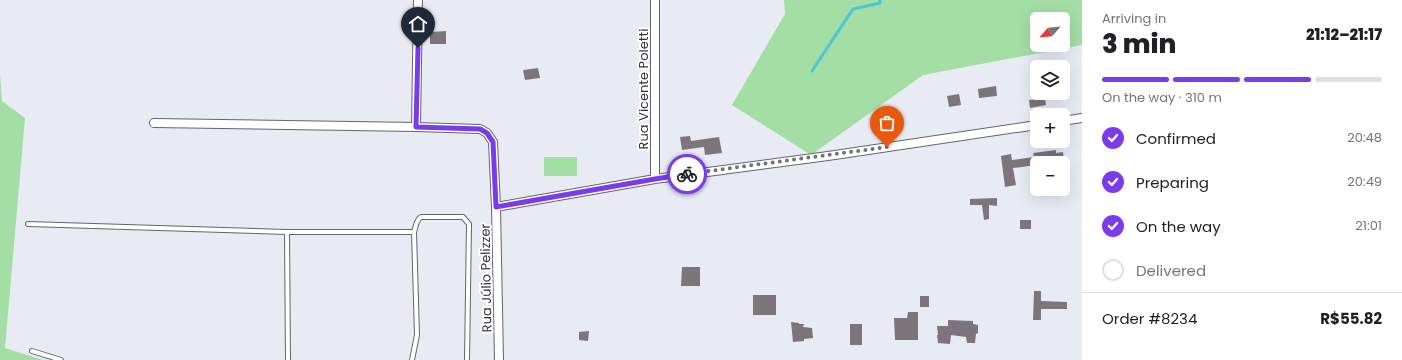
<!DOCTYPE html>
<meta charset="utf-8">
<style>
:root{--surface:#fff;--page:#f2f2f2;--text:#202124;--muted:#757577;--line:#e0e0e0;--accent:#7c3aed}
body{margin:0;font-family:Poppins,sans-serif;background:var(--page);color:var(--text);height:100vh;display:flex;flex-direction:column;font-size:15px;white-space:nowrap}
*{box-sizing:border-box;margin:0}
p{font-size:13px;color:var(--muted)}
.icon{flex:none;width:22px;height:22px;fill:none;stroke:currentColor;stroke-width:2;stroke-linecap:round;stroke-linejoin:round}
.map{position:relative;flex:1;overflow:hidden}
.panel{display:flex;flex-direction:column;background:var(--surface);width:320px}
.panel>*{flex:none}
.needle{width:26px;rotate:243deg}
.controls{position:absolute;left:1030px;top:12px;display:grid;gap:8px}
.controls a{display:grid;place-items:center;width:40px;height:40px;border-radius:6px;background:var(--surface);box-shadow:0 4px 16px #0002;font-size:20px}
.pin{position:absolute;display:grid;place-items:center;width:34px;height:34px;color:#fff;margin:-41px -17px;border-radius:50% 50% 50% 0;rotate:-45deg;box-shadow:0 0 4px #0007}
.pin .icon{rotate:45deg}
.courier{position:absolute;display:grid;place-items:center;width:40px;height:40px;margin:-20px;border:3px solid #7c3aed;border-radius:50%;background:#fff;color:#222;box-shadow:0 1px 5px #0007}
.head em{font-style:normal;font-weight:800}
.head div{display:flex;flex-direction:column-reverse}
.head{display:flex;align-items:center;justify-content:space-between;height:68px;padding:0 20px}
h1{font-size:26px;font-weight:800;line-height:30px}
.bar{display:grid;grid-template-columns:repeat(4,1fr);gap:6px 4px;align-content:center;height:48px;padding:0 20px}
.bar i{height:5px;border-radius:3px;background:var(--line)}
.bar .current{background:var(--accent)}
.bar p{grid-column:span 4}
.line{display:flex;align-items:center;gap:10px;padding:0 20px;border-top:1px solid var(--line)}
.line div{flex:1}
ol{padding:0 20px;list-style:none}
li{display:flex;align-items:center;gap:12px;height:44px}
li p{margin-inline-start:auto}
li .icon{padding:4px;border-radius:50%;background:var(--accent);color:#fff;stroke-width:4}
li:last-child{color:var(--muted)}
li i{width:22px;height:22px;border:2px solid var(--line);border-radius:50%}
main{display:flex;flex:1;min-height:0}
.map>svg:first-child{display:block}
.green{fill:#a3dea5;fill-rule:evenodd}
.lines{fill:none;stroke-linecap:round;stroke-linejoin:round}
.stream{stroke:#4dc5da;stroke-width:3}
.building{fill:#7c757b}
.lane-casing{stroke:#62656c;stroke-width:6}
.street-casing{stroke:#62656c;stroke-width:10}
.lane{stroke:#fff;stroke-width:4}
.street{stroke:#fff;stroke-width:8}
.done{stroke:#727379;stroke-width:4;stroke-dasharray:0 7.2}
.route{stroke:#7c3aed;stroke-width:5}
.labels{text-anchor:middle;dominant-baseline:central;stroke-width:4;stroke-linejoin:round;paint-order:stroke}
.street-label{font-size:13px;fill:#323337;stroke:#fff}
</style>
<main>
<div class="map">
<svg width="1082" height="360" viewBox="0 0 1082 360">
<rect width="100%" height="100%" fill="#e8ebf4"/>
<!-- green -->
<path class="green" d="M784,0H1082V45L923,75L811,155L732,105L785,14ZM1037,19H1063V45H1037Z
M0,74L2,101L25,118L5,348L43,360H0Z
M544,157H577V176H544Z"/>
<g class="lines">
<!-- stream -->
<path class="stream" d="M812,71L853,9L880,3V0"/>
</g>
<!-- building -->
<path class="building" d="M446,31V44H430V32Z
M538,68L540,78L525,80L523,70Z
M996,86L997,96L979,98L978,89Z
M959,94L961,105L949,107L947,96Z
M1045,98L1046,105L1030,108L1029,100Z
M690,136L691,141L719,137L722,153L705,155L704,147L682,150L680,137Z
M1056,150V153L1063,152L1064,163H1037V165L1013,168L1016,185L1005,187L1001,156L1011,154L1012,160L1034,157L1033,153Z
M997,198V206L989,205V219L984,220L982,205H970V199Z
M1020,220H1031V229H1020Z
M682,267H700V286H681Z
M1034,291H1041V301L1067,302V309H1041V320H1033Z
M753,295H776V315H753Z
M920,296H929V307H920Z
M908,312H918V340H895L894,318H907Z
M948,320L973,321V324L978,325V333L976,334L975,343H967L966,337L951,335L950,344L938,343L937,335H938L937,326H948Z
M791,322L799,323V324H804L803,327L812,328L813,338L804,339V341L793,342Z
M850,324H862V345H850Z
M589,331L588,341L579,340V332Z"/>
<g class="lines">
<!-- lane casing -->
<g class="lane-casing">
<path id="lane" d="M28,224L287,232H414
M287,232L288,360
M32,351L61,360
M412,360L417,335L414,232C416,226 416,220 421,217H463L469,224L467,360"/>
</g>
<!-- street casing -->
<g class="street-casing">
<path id="street" d="M1063,121L1082,118
M154,123L416,127L480,129L487,133L493,142L496,207L499,360
M416,127L418,0
M655,179V0
M496,207L655,179L828,156L1037,125"/>
</g>
<!-- lane -->
<use href="#lane" class="lane"/>
<!-- street -->
<use href="#street" class="street"/>
</g>
<g class="lines">
<!-- done -->
<path class="done" d="M687,174L887,147"/>
<!-- route -->
<path class="route" d="M418,48L416,127L480,129L487,133L493,142L496,207L655,179L687,174"/>
</g>
<g class="labels">
<!-- street labels -->
<g class="street-label">
<text transform="translate(643 89) rotate(-90)">Rua Vicente Poletti</text>
<text transform="translate(486 278) rotate(-91)">Rua Júlio Pelizzer</text>
</g>
</g>
</svg>
<div class="controls">
<a><svg class="needle" viewBox="-14 -14 28 28"><path d="M0-13l5 13h-10z" fill="#e53935"/><path d="M0 13l5-13h-10z" fill="#757577"/></svg></a>
<a><svg class="icon" aria-label="layers" viewBox="0 0 24 24"><path d="M12 4l9 5-9 5-9-5zM3 14l9 5 9-5"/></svg></a>
<a>+</a>
<a>−</a>
</div>
<div class="pin" style="left:887px;top:147px;background:#ea580c"><svg class="icon" aria-label="bag" viewBox="0 0 24 24"><path d="M5 8h14l-1 12H6zM9 8a3 3 0 0 1 6 0"/></svg></div>
<div class="pin" style="left:418px;top:48px;background:#1f2937"><svg class="icon" aria-label="home" viewBox="0 0 24 24"><path d="M3 11l9-7 9 7M6 9v11h12V9"/></svg></div>
<div class="courier" style="left:687px;top:174px"><svg class="icon" aria-label="bike" viewBox="0 0 24 24"><circle cx="6" cy="16" r="4"/><circle cx="18" cy="16" r="4"/><path d="M6 16l4-8h5l3 8M10 8l3 8H6M13 5h3"/></svg></div>
</div>
<section class="panel">
<div class="head"><div><h1>3 min</h1><p>Arriving in</p></div><em>21:12–21:17</em></div>
<div class="bar"><i class="current"></i><i class="current"></i><i class="current"></i><i></i><p>On the way · 310 m</p></div>
<ol>
<li><svg class="icon" aria-label="check" viewBox="0 0 24 24"><path d="M5 12l5 5 9-10"/></svg>Confirmed<p>20:48</p></li>
<li><svg class="icon" aria-label="check" viewBox="0 0 24 24"><path d="M5 12l5 5 9-10"/></svg>Preparing<p>20:49</p></li>
<li><svg class="icon" aria-label="check" viewBox="0 0 24 24"><path d="M5 12l5 5 9-10"/></svg>On the way<p>21:01</p></li>
<li><i></i>Delivered</li>
</ol>
<div class="line" style="height:52px"><div>Order #8234</div><b>R$55.82</b></div>
</section>
</main>
